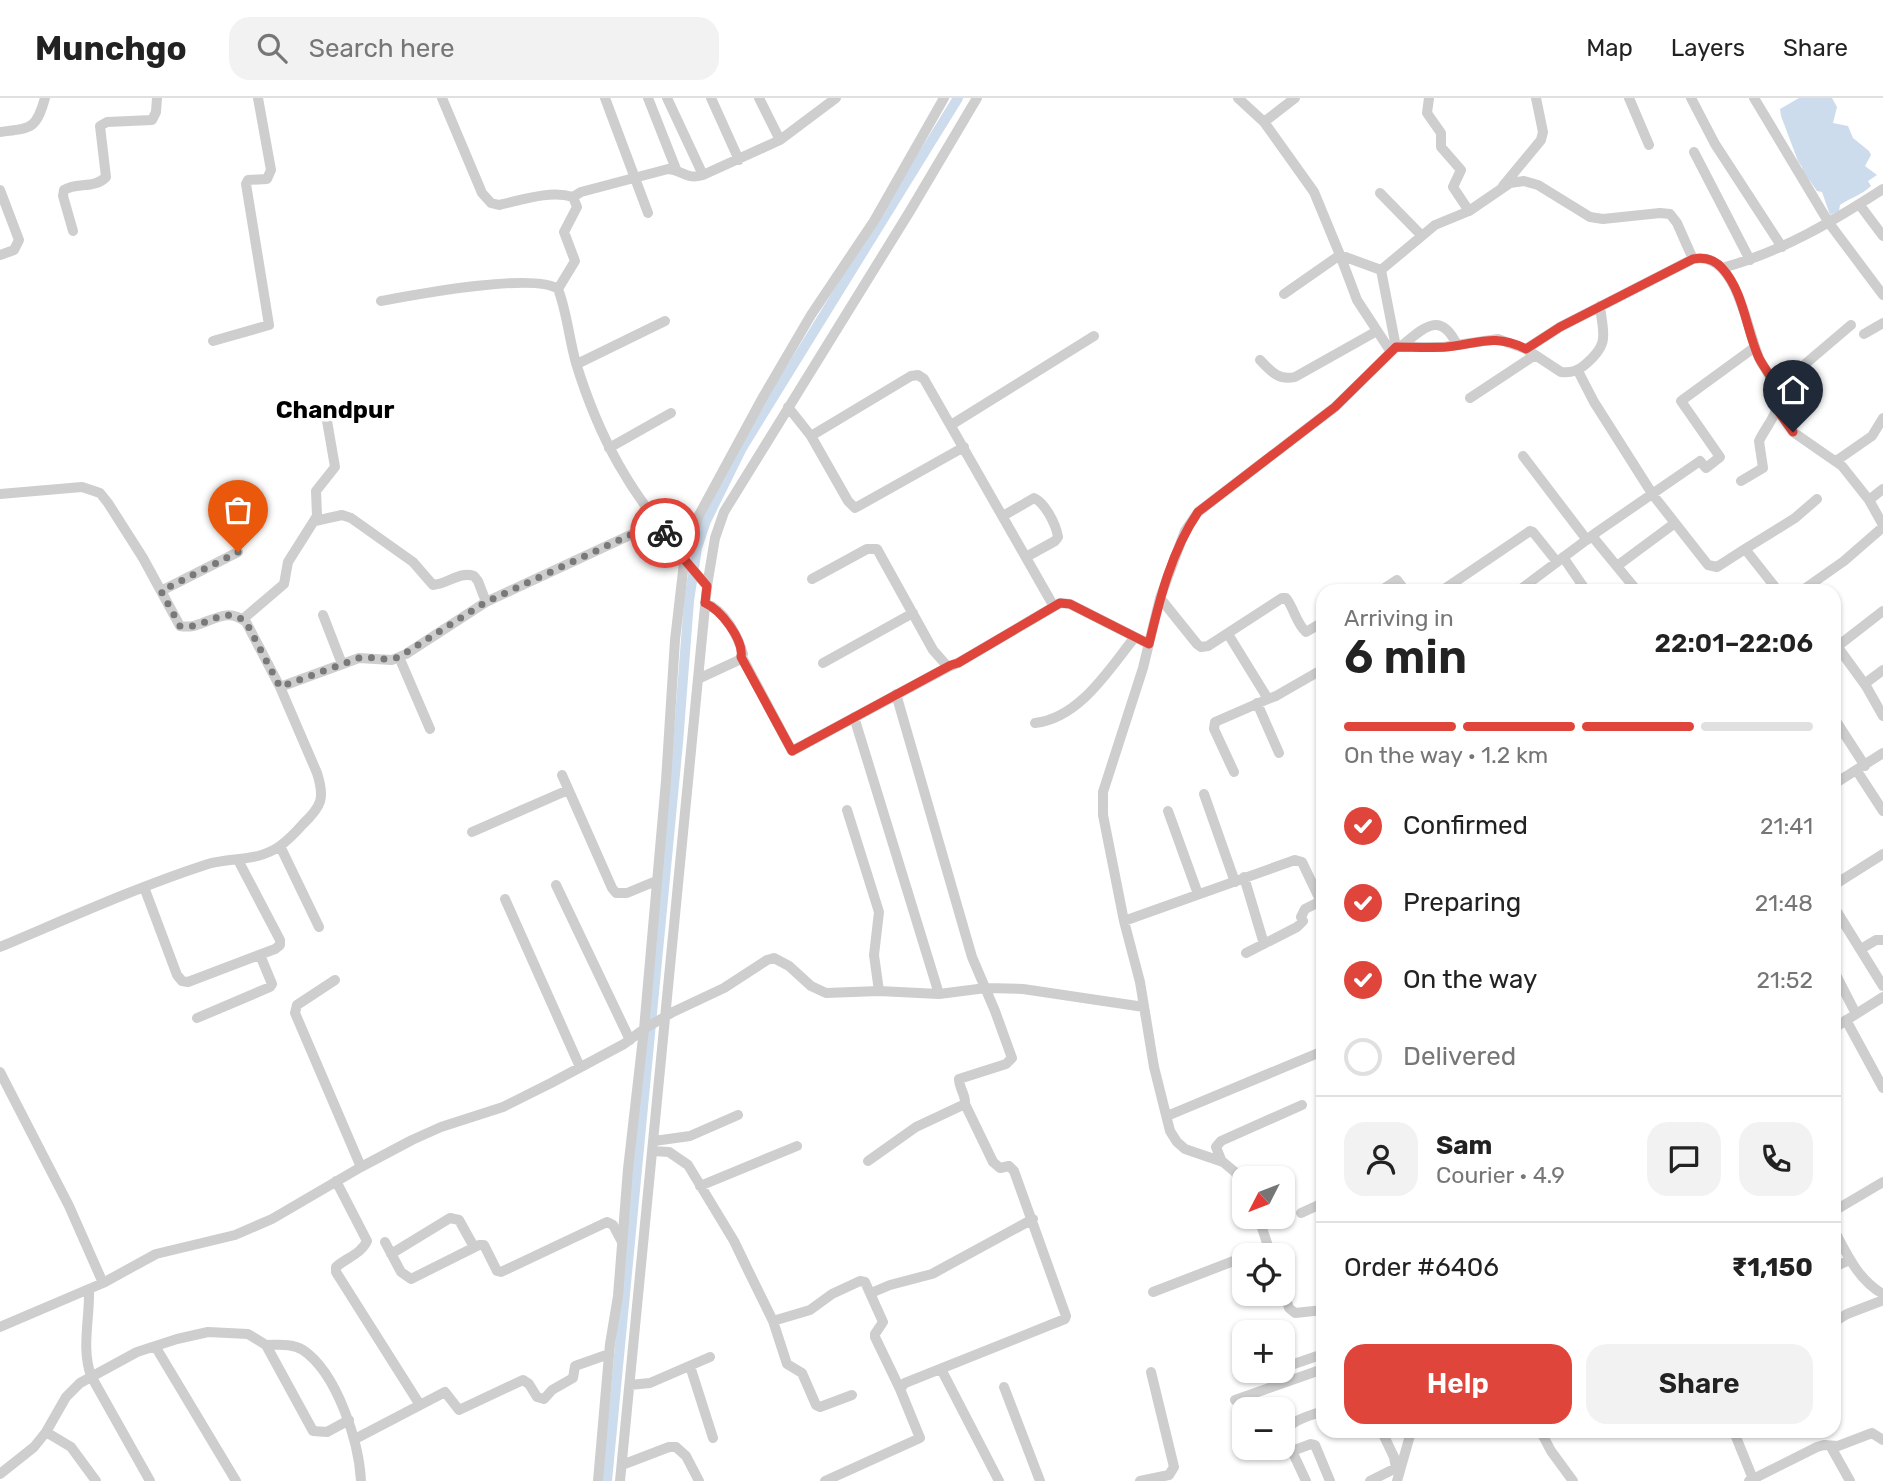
<!DOCTYPE html>
<meta charset="utf-8">
<style>
:root{--surface:#fff;--page:#f2f2f2;--text:#222;--muted:#767676;--line:#e0e0e0;--accent:#df453b}
body{margin:0;font-family:Rubik,sans-serif;background:var(--page);color:var(--text);height:100vh;display:flex;flex-direction:column;font-size:26px;white-space:nowrap}
*{box-sizing:border-box;margin:0}
p{font-size:23px;color:var(--muted)}
.icon{flex:none;width:38px;height:38px;fill:none;stroke:currentColor;stroke-width:2;stroke-linecap:round;stroke-linejoin:round}
.map{position:relative;flex:1;overflow:hidden}
.drawer{position:absolute;left:1316px;top:486px;width:525px;height:854px;display:flex;flex-direction:column;background:var(--surface);border-radius:21px;box-shadow:0 2px 5px #0004}
.drawer>*{flex:none}
.needle{width:46px;rotate:228deg}
.tools{position:absolute;left:1232px;top:1068px;display:grid;gap:14px}
.tools a{display:grid;place-items:center;width:63px;height:63px;border-radius:14px;background:var(--surface);box-shadow:0 2px 5px #0004;font-size:35px}
.pin{position:absolute;display:grid;place-items:center;width:60px;height:60px;color:#fff;margin:-72px -30px;border-radius:50% 50% 50% 0;rotate:-45deg;box-shadow:0 0 7px #0007}
.pin .icon{rotate:45deg}
.courier{position:absolute;display:grid;place-items:center;width:70px;height:70px;margin:-35px;border:5px solid #df453b;border-radius:50%;background:#fff;color:#222;box-shadow:0 2px 9px #0007}
.overview em{font-style:normal;font-weight:600}
.overview div{display:flex;flex-direction:column-reverse}
.overview{display:flex;align-items:center;justify-content:space-between;height:119px;padding:0 28px}
h1{font-size:46px;font-weight:600;line-height:52px}
.bar{display:grid;grid-template-columns:repeat(4,1fr);gap:10px 7px;align-content:center;height:84px;padding:0 28px}
.bar i{height:9px;border-radius:5px;background:var(--line)}
.bar .current{background:var(--accent)}
.bar p{grid-column:span 4}
.line{display:flex;align-items:center;gap:18px;padding:0 28px;border-top:2px solid var(--line)}
.line div{flex:1}
.round{display:grid;place-items:center;flex:none;width:74px;height:74px;border-radius:21px;background:var(--page)}
ol{padding:0 28px;list-style:none}
li{display:flex;align-items:center;gap:21px;height:77px}
li p{margin-inline-start:auto}
li .icon{padding:7px;border-radius:50%;background:var(--accent);color:#fff;stroke-width:4}
li:last-child{color:var(--muted)}
li i{width:38px;height:38px;border:4px solid var(--line);border-radius:50%}
.action{display:flex;gap:14px;margin-top:auto;padding:14px 28px}
.action a{flex:1;height:80px;border-radius:21px;background:var(--accent);color:#fff;font-size:28px;font-weight:600;line-height:80px;text-align:center}
.action a+a{background:var(--page);color:var(--text)}
header{display:flex;align-items:center;gap:42px;box-sizing:border-box;height:98px;padding:0 35px;background:var(--surface);border-bottom:2px solid var(--line)}
header strong{font-size:33px}
nav{display:flex;gap:38px;margin-inline-start:auto;font-size:24px}
.search{width:490px;height:63px;background:var(--page);display:flex;align-items:center;gap:18px;box-sizing:border-box;padding:0 24px;border-radius:21px;color:var(--muted);font-size:26px}
.map>svg:first-child{display:block}
.water{fill:#cddcec}
.lines{fill:none;stroke-linecap:round;stroke-linejoin:round}
.canal{stroke:#cddcec;stroke-width:10}
.minor{stroke:#cecece;stroke-width:10}
.done{stroke:#797979;stroke-width:7;stroke-dasharray:0 12.6}
.route{stroke:#df453b;stroke-width:9}
.labels{text-anchor:middle;dominant-baseline:central;stroke-width:7;stroke-linejoin:round;paint-order:stroke}
.district-label{font-size:24px;font-weight:bold;fill:#000;stroke:#fff}
</style>
<header>
<strong>Munchgo</strong>
<div class="search"><svg class="icon" aria-label="search" viewBox="0 0 24 24"><circle cx="10" cy="10" r="6"/><path d="M15 15l6 6"/></svg>Search here</div>
<nav><a>Map</a><a>Layers</a><a>Share</a></nav>
</header>
<div class="map">
<svg width="1883" height="1383" viewBox="0 0 1883 1383">
<rect width="100%" height="100%" fill="#fff"/>
<!-- water -->
<path class="water" d="M1799,0H1832L1837,9L1833,25L1848,28L1853,40L1869,53L1871,57L1865,68L1877,77L1868,83L1871,88C1862,97 1850,100 1840,107L1839,113L1830,117L1822,94L1817,93L1810,83L1804,78L1802,69L1798,63L1781,18L1780,11Z"/>
<g class="lines">
<!-- canal -->
<path class="canal" d="M607,1383L678,645L689,503L697,450L706,423L742,350L958,0"/>
<!-- minor -->
<path class="minor" d="M442,0L482,95L491,105L499,107C522,102 550,92 573,99L581,94L668,71C683,72 685,82 703,77L780,42L836,0
M605,0L648,115
M648,0L676,71
M667,0L703,77
M711,0L739,62
M759,0L780,42
M1238,0L1264,24L1314,94L1340,157L1381,172
M1429,0L1427,15L1441,35V49L1461,72L1453,89L1469,113
M1629,0L1649,47
M1691,0L1715,46L1782,149
M1754,0L1829,125L1883,197
M1264,24L1295,0
M0,34C31,30 36,32 45,0
M1694,54L1750,162
M1503,88L1541,42L1543,34L1536,0
M0,92L19,142L14,152L0,157
M1380,95L1422,138
M1859,106L1883,138
M73,133L63,98L64,92C76,84 95,91 106,79L100,28L107,24L152,22L156,14L157,0
M1722,170C1781,154 1832,124 1883,91
M558,191L575,163L564,134L577,109L573,99
M1284,196L1340,157L1357,202L1391,254
M381,203C414,197 534,174 558,191C567,214 569,241 576,265C599,340 631,398 685,456
M1864,236L1883,225
M213,243L269,227L246,86L248,82L267,81L271,72L258,0
M1396,249H1443L1498,241L1526,251L1561,274C1572,275 1578,273 1587,265C1610,245 1603,236 1600,208
M1400,249C1423,231 1440,211 1457,247
M1526,251L1560,229L1693,161C1736,151 1747,232 1759,260C1765,273 1777,284 1778,299C1779,316 1766,328 1759,343L1763,370L1741,383
M1260,262C1271,273 1278,283 1295,279L1377,233
M577,266L665,223
M1578,273L1594,304L1653,397L1708,467L1717,469L1745,451
M1777,290L1851,227
M1470,300L1535,257
M788,309L811,338L848,403L855,410L964,349
M1776,310L1793,334L1842,368L1869,402L1883,427
M951,327L1094,238
M811,338L911,278L918,277L924,281L1053,507
M609,350L671,315
M1523,358L1587,442
M1836,363L1872,338L1883,320
M0,396L82,389L100,395L108,405L143,460L180,528C205,533 222,505 246,524L280,589L317,675C325,700 322,708 303,726C296,734 288,742 280,748C257,764 233,759 208,766C137,789 69,820 0,849
M1869,402L1883,391
M1003,418L1034,400C1045,405 1056,426 1058,439L1055,443L1026,459
M315,423L342,417L351,420L413,464L433,487C448,486 459,473 474,478L478,483L486,504
M1592,438L1638,494
M1563,459L1587,494
M684,461L707,488
M1617,468L1675,425
M812,481L867,451H877L933,552L948,569L958,565L1060,505L1070,506L1149,546
M161,493L238,454
M1379,494L1397,482L1406,494
M1440,494L1530,433L1533,434L1557,464
M1517,494L1597,434L1700,363L1706,370L1720,359L1681,303L1755,249
M1779,494L1745,451L1795,420L1817,401
M1800,494L1844,463L1883,429
M1160,500L1197,546L1201,549L1208,548L1282,500H1286C1294,510 1296,525 1306,534L1323,524
M323,517L342,566
M243,521L284,486L288,464L317,418L316,393L335,369L326,317
M1228,536L1268,601L1276,598L1323,571
M1837,548L1866,588
M1834,551L1883,513
M399,559L430,631
M742,559L792,653L948,569
M823,565L913,515
M1883,572L1867,584L1866,588L1883,618
M698,581L739,562L743,556C737,536 725,513 705,505
M280,589L359,560L392,562L406,556L486,504L656,425
M1257,605L1279,655
M854,619L939,896
M1834,620L1865,668
M1035,625C1080,620 1109,571 1135,539
M1857,673L1883,713
M1234,674L1214,631L1215,624L1268,601
M562,677L612,790L616,795H627L656,783
M1834,686L1883,655
M1204,696L1235,784
M847,712L879,814L874,857L879,893
M1168,713L1198,796
M472,734L568,692
M280,748L319,829
M1244,779L1264,846
M556,787L630,942
M1834,787L1883,756
M144,789L177,877L182,883L188,884L275,851L280,847V842L238,762
M505,801L580,969
M1834,809L1883,888
M1124,823L1103,717V694L1143,570L1160,500L1185,433L1198,414L1335,309L1396,249L1381,172L1435,127L1469,113L1510,85L1524,83L1538,87L1590,119L1603,121L1660,115L1670,116L1677,125L1693,161
M1861,851L1876,842H1883
M1246,855L1297,829L1303,823L1301,819L1305,811L1321,803
M1834,873L1856,916
M335,882L297,907L295,915L361,1069
M197,920L270,889L272,886L260,857
M1846,922L1883,990
M1834,930L1883,899
M0,974L69,1108L103,1185
M1167,1018L1323,953
M654,1043L690,1038L738,1017
M653,1053L669,1054L688,1067L734,1143L747,1170L773,1223L787,1266L802,1275L816,1307L820,1309L852,1297
M868,1063L916,1029L965,1006C966,997 959,990 959,981L1006,966L1012,960L995,913L972,859L896,596
M1222,1064L1216,1049L1221,1043L1302,1007
M336,1083L367,1143C361,1156 346,1160 336,1169V1174L420,1307
M700,1088L797,1048
M1244,1089L1235,1074L1223,1064L1185,1051L1177,1044L1170,1033L1154,969L1140,884L1124,823L1295,762L1302,764L1323,808
M1834,1113L1883,1084
M1301,1115L1323,1105
M1258,1118L1271,1157
M1834,1132C1847,1156 1858,1182 1883,1196
M385,1144L401,1174L411,1181L479,1147H484L497,1173L501,1174L607,1124L613,1127L622,1144
M391,1156L450,1120L459,1122L474,1149
M1251,1157L1269,1150
M1834,1169L1850,1162
M89,1191C90,1221 81,1249 91,1278L150,1383
M1283,1192L1289,1210L1295,1215L1323,1212
M1153,1194L1244,1159
M871,1195L890,1187L932,1176L1033,1121
M773,1223L810,1212L832,1196L860,1183L865,1184L883,1224L875,1236V1239L900,1291
M1834,1224L1847,1216L1881,1203
M0,1229L103,1185L156,1156L235,1137L272,1121L361,1069L412,1042L441,1029L503,1009L551,985L624,946L644,931L673,914L724,890L767,862L774,860L789,868L811,888L826,895L879,893L939,896L986,890L1023,891L1144,909
M266,1247C278,1247 292,1245 303,1252C337,1275 359,1344 361,1383
M155,1248L236,1383
M1291,1267L1323,1256
M690,1268L713,1340
M941,1271L999,1383
M630,1287L650,1285L710,1259
M1004,1289L1040,1383
M1235,1302L1323,1271
M46,1334L71,1349L96,1383
M1541,1334L1551,1353L1573,1383
M1734,1334L1753,1381
M355,1341L445,1294L459,1312L523,1282L529,1286L537,1299L544,1301L552,1292L573,1280L575,1268L609,1256
M1831,1349L1850,1383
M1292,1353L1311,1346L1315,1347L1330,1383
M622,1367L669,1349H676L686,1358L699,1383
M0,1376L34,1349L46,1334L66,1299L80,1285L137,1254L177,1241L208,1234L248,1236L266,1247L313,1333L327,1334L349,1322
M598,1383L610,1246L618,1198L628,1071L644,931L666,683L675,542L685,456L699,417L763,299L811,217L874,123L944,0
M620,1383L707,488L715,440L724,414L910,113L977,0
M825,1383L920,1340L900,1291L905,1285L1065,1221L1066,1218L1014,1073L1009,1068L1000,1070L993,1064L965,1006
M1140,1383L1169,1377L1174,1369L1151,1274
M1306,1383L1285,1338C1287,1322 1310,1318 1323,1313
M1370,1383L1396,1370L1394,1359L1382,1334
M1397,1383L1411,1334
M1749,1383L1817,1349L1824,1347L1838,1348L1872,1335L1883,1342"/>
</g>
<g class="lines">
<!-- done -->
<path class="done" d="M238,454L161,493L180,528C205,533 222,505 246,524L280,589L359,560C373,558 385,564 399,559L486,504L656,425L665,435"/>
<!-- route -->
<path class="route" d="M665,435L685,456L684,461L707,488L705,505C721,512 744,542 741,559L792,653L951,567L958,565L1060,505L1070,506L1149,546C1160,500 1171,454 1198,414L1335,309L1396,249C1412,249 1429,250 1446,249C1478,246 1494,235 1526,251L1560,229L1693,161C1704,159 1714,161 1722,170C1744,194 1746,232 1759,260C1764,270 1772,279 1776,289C1779,296 1779,303 1776,310L1793,334"/>
</g>
<g class="labels">
<!-- district labels -->
<g class="district-label">
<text x="335" y="312">Chandpur</text>
</g>
</g>
</svg>
<div class="tools">
<a><svg class="needle" viewBox="-14 -14 28 28"><path d="M0-13l5 13h-10z" fill="#e53935"/><path d="M0 13l5-13h-10z" fill="#767676"/></svg></a>
<a><svg class="icon" aria-label="locate" viewBox="0 0 24 24"><circle cx="12" cy="12" r="6"/><path d="M12 2v4M12 18v4M2 12h4M18 12h4"/></svg></a>
<a>+</a>
<a>−</a>
</div>
<div class="pin" style="left:238px;top:454px;background:#ea580c"><svg class="icon" aria-label="bag" viewBox="0 0 24 24"><path d="M5 8h14l-1 12H6zM9 8a3 3 0 0 1 6 0"/></svg></div>
<div class="pin" style="left:1793px;top:334px;background:#1f2937"><svg class="icon" aria-label="home" viewBox="0 0 24 24"><path d="M3 11l9-7 9 7M6 9v11h12V9"/></svg></div>
<div class="courier" style="left:665px;top:435px"><svg class="icon" aria-label="bike" viewBox="0 0 24 24"><circle cx="6" cy="16" r="4"/><circle cx="18" cy="16" r="4"/><path d="M6 16l4-8h5l3 8M10 8l3 8H6M13 5h3"/></svg></div>
<section class="drawer">
<div class="overview"><div><h1>6 min</h1><p>Arriving in</p></div><em>22:01–22:06</em></div>
<div class="bar"><i class="current"></i><i class="current"></i><i class="current"></i><i></i><p>On the way · 1.2 km</p></div>
<ol>
<li><svg class="icon" aria-label="check" viewBox="0 0 24 24"><path d="M5 12l5 5 9-10"/></svg>Confirmed<p>21:41</p></li>
<li><svg class="icon" aria-label="check" viewBox="0 0 24 24"><path d="M5 12l5 5 9-10"/></svg>Preparing<p>21:48</p></li>
<li><svg class="icon" aria-label="check" viewBox="0 0 24 24"><path d="M5 12l5 5 9-10"/></svg>On the way<p>21:52</p></li>
<li><i></i>Delivered</li>
</ol>
<div class="line" style="height:126px"><a class="round"><svg class="icon" aria-label="person" viewBox="0 0 24 24"><circle cx="12" cy="8" r="4"/><path d="M4 21q1-7 8-7t8 7"/></svg></a><div><b>Sam</b><p>Courier · 4.9</p></div><a class="round"><svg class="icon" aria-label="chat" viewBox="0 0 24 24"><path d="M4 5h16v11H9l-5 4z"/></svg></a><a class="round"><svg class="icon" aria-label="phone" viewBox="0 0 24 24"><path d="M5 4h4l2 5-3 2q2 4 5 5l2-3 5 2v4C11 20 4 13 5 4z"/></svg></a></div>
<div class="line" style="height:91px"><div>Order #6406</div><b>₹1,150</b></div>
<div class="action"><a>Help</a><a>Share</a></div>
</section>
</div>
